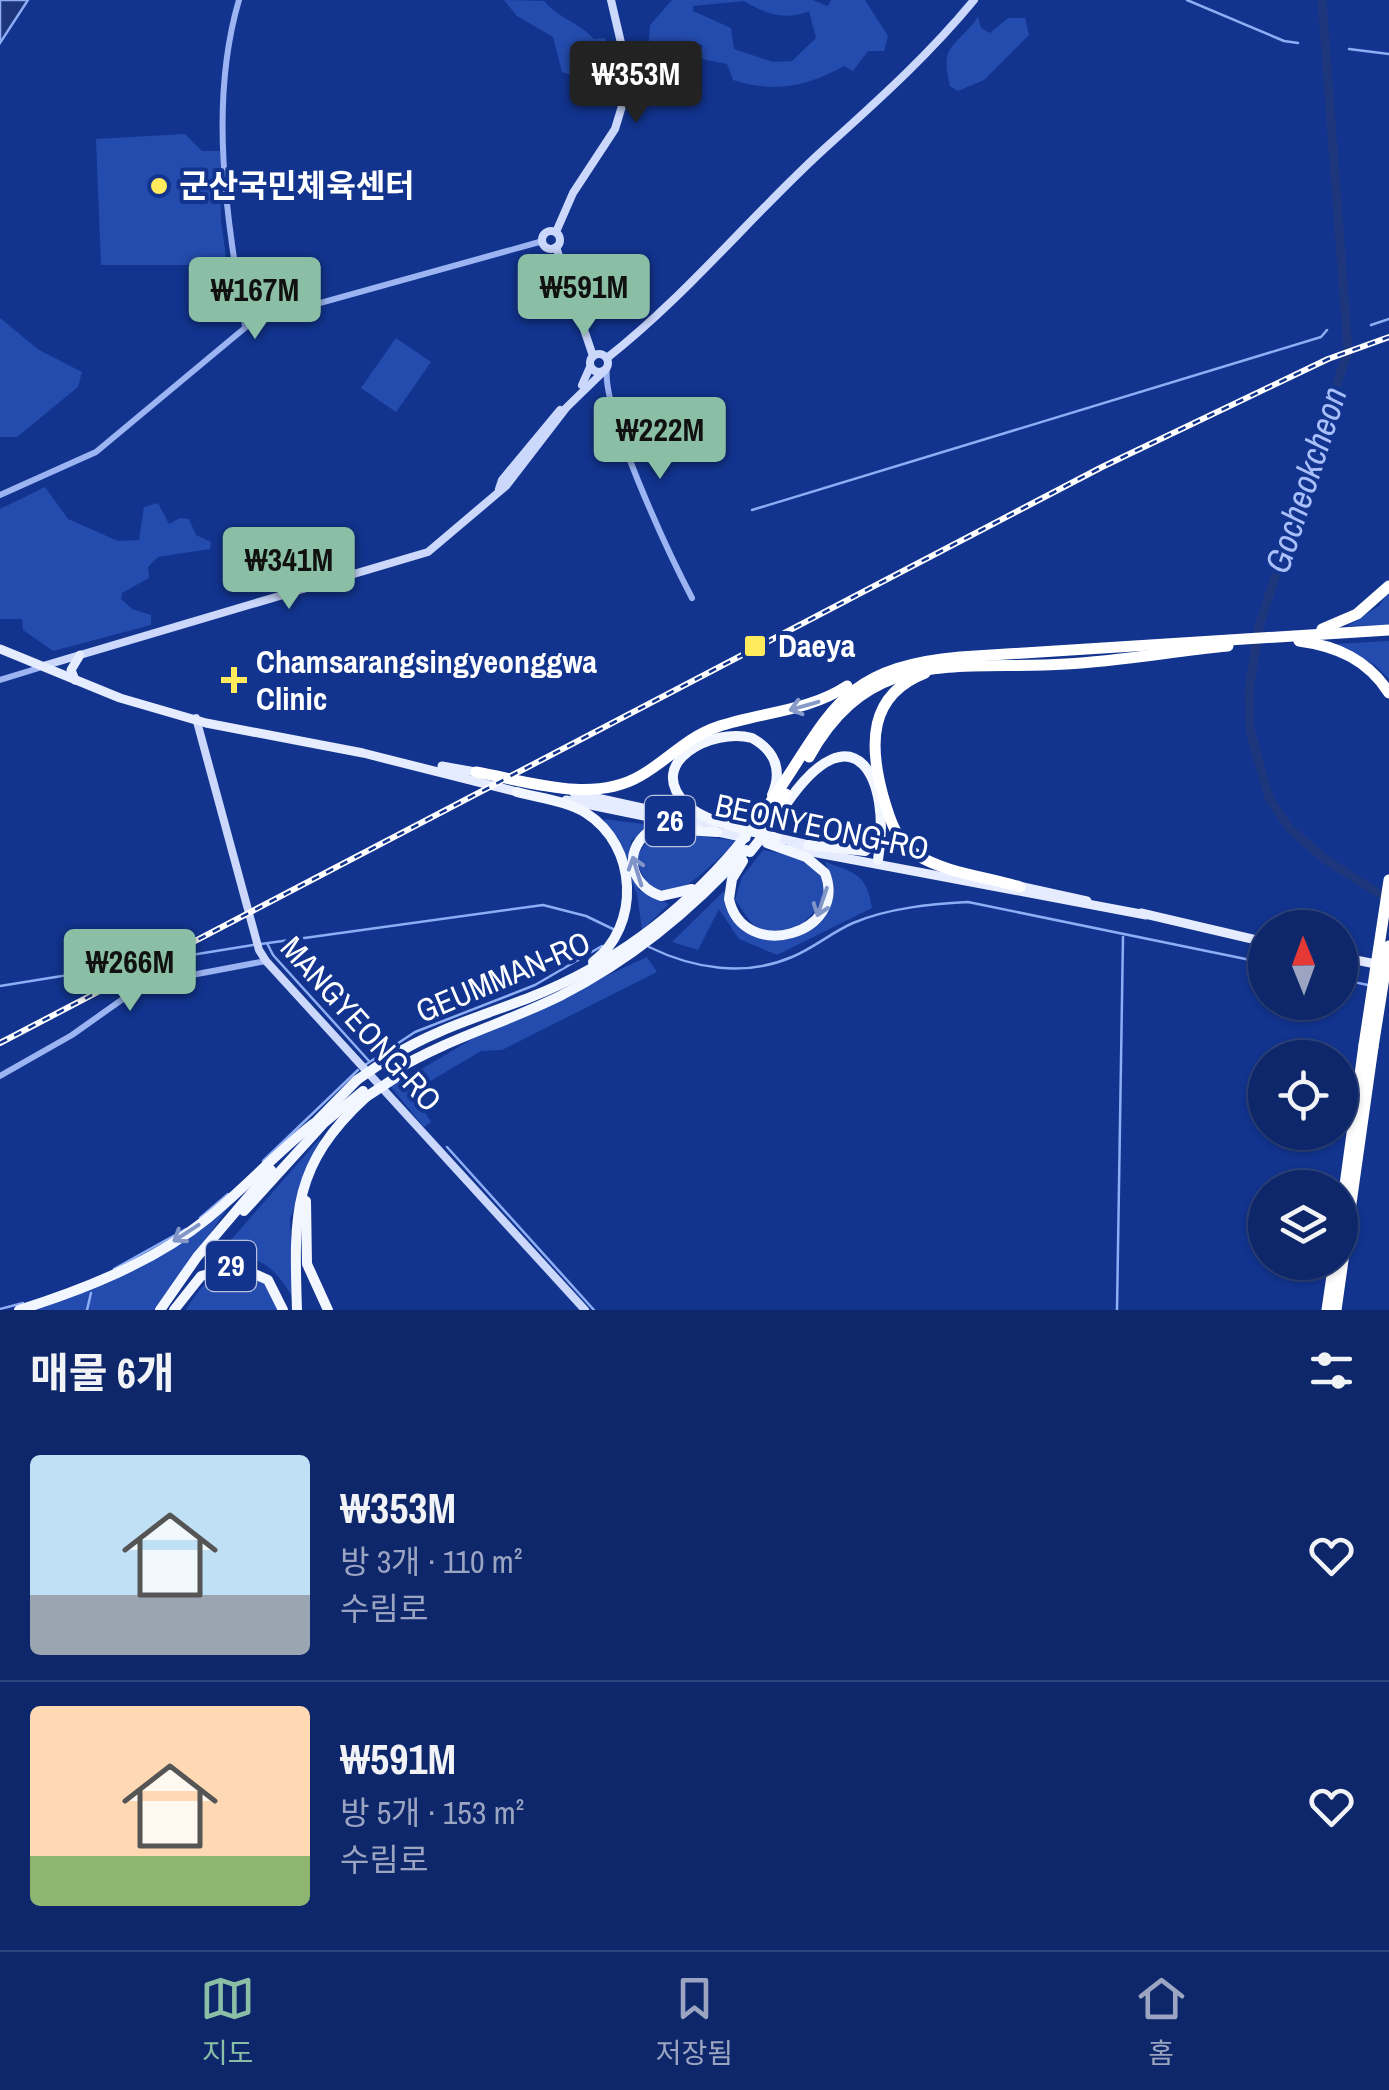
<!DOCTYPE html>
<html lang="ko">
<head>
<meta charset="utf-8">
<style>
	body { margin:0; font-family:"Archivo Narrow","Noto Sans KR",sans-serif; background:#1c3373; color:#f1f3f6; height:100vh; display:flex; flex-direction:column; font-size:38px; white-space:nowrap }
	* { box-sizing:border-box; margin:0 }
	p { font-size:32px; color:#9ba5c1 }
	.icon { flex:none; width:55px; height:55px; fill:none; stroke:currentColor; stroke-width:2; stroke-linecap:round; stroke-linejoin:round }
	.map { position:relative; height:1310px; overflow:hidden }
	.drawer { display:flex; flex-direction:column; background:#0e276b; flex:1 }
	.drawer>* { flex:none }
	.needle { width:65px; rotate:359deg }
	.tools { position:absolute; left:1248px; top:910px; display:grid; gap:20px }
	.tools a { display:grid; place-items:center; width:110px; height:110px; border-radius:50%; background:#0e276b; box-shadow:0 2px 8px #0004,0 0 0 2px #2e447e; font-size:50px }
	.price { position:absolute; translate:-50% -85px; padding:0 22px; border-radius:10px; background:#8abfa5; color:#111; font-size:32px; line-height:65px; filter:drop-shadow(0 2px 5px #0008) }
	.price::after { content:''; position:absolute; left:50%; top:60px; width:30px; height:22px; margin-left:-15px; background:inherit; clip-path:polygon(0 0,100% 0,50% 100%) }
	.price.on { background:#222; color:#fff }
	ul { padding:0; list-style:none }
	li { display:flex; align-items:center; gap:30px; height:250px; padding:0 30px }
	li+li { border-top:2px solid #2e447e }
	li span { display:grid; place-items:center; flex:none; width:280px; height:200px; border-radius:10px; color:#555 }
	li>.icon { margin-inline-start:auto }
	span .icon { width:120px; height:120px; fill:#fffc; stroke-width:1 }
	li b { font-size:42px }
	h2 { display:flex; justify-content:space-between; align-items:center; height:120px; padding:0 30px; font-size:42px }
	.tabs { display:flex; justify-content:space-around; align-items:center; height:140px; border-top:2px solid #2e447e; background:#0e276b; font-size:28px; color:#9ba5c1 }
	.tabs a { display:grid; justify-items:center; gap:5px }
	.tabs .on { color:#8abfa5 }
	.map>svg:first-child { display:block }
</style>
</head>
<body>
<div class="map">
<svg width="1389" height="1310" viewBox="0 0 1389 1310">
	<rect width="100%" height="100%" fill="#12348f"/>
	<!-- green -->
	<g fill="#244cae" fill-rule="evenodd">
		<path d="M504 0 544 1C559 19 579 22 594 39L605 38 611 55 589 60 586 71 576 77 562 72 553 37 517 16Z"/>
		<path d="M672 0H813L828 6 831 0H865L888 36 884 51H868L853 71 844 66C806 87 775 93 733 80L727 64 697 58 703 46 697 43 689 53 658 65 653 80 647 72 650 25ZM744 1C766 14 785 21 809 11L816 38 792 61 773 62 734 49 731 28 693 11V6Z"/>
		<path d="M978 17 981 28 990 33 1008 18H1025L1029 35 984 80 958 91 950 86C939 43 956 48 978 17Z"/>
		<path d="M185 134 202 151H220L221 220 227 265H101L96 139Z"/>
		<path d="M0 318 39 350 82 372 78 387 17 437H0Z"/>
		<path d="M396 338 431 362 396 412 361 388Z"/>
		<path d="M45 487 68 519 118 541 139 540 144 507 158 503 169 524 180 518 189 519 196 535 211 542 210 549 158 557 148 567 149 578 122 593 121 599 132 609 151 615V625L53 651 23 630 22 619H0V509Z"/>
		<path d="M1389 591V625L1347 626 1379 606Z"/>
		<path d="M1389 641V679L1374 664 1334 644Z"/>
		<path d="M604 819 651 825 631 841 629 867 639 890 669 904 642 930 637 894Z"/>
		<path d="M664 831 737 841C706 869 655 932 636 857L648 840Z"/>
		<path d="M763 850C778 853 796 855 809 862 852 886 792 956 754 925 747 919 741 907 735 900L742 877Z"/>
		<path d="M825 862C855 872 867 875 872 908L777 955 739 939 719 909 698 950 672 942 724 891C738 974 863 940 825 862Z"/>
		<path d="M647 957 657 972 502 1050 481 1051 412 1092 431 1122 424 1127 391 1087 479 1035Z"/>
		<path d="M321 1137 290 1219 294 1299C268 1258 256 1252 209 1265Z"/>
		<path d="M229 1206 158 1310H27C102 1286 167 1254 229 1206Z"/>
		<path d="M238 1271C261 1277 271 1287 279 1310H186C201 1286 209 1273 238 1271Z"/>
	</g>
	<!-- water -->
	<path fill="#1e377c" stroke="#8dadf5" stroke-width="2.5" d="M0 0H28L0 43Z"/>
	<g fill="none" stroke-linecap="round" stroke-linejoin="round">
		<!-- stream -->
		<g stroke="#8dadf5" stroke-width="2.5">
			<path d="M1187 0 1284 41 1298 43"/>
			<path d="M1349 49 1389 54"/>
			<path d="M1371 325 1389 319"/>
			<path d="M752 510 1321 337 1327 330"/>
			<path d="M267 943 273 955 369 1061"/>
			<path d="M261 944 543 905 586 916 615 930"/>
			<path d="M649 947C694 969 745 977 792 957 814 948 832 932 853 923 888 908 931 904 968 902L1265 963"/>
			<path d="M1340 979 1368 985"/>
			<path d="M0 986 253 945"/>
			<path d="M365 1065 415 1032 535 985 602 946"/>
			<path d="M447 1147 594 1310"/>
			<path d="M263 1161 358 1070"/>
			<path d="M200 1218 228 1194"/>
			<path d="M114 1269 186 1229"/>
			<path d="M0 1309 23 1303"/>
			<path d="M87 1310 91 1293"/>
			<path d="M1117 1310 1123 937"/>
		</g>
		<!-- river -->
		<path stroke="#1e377c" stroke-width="9" d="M1322 0 1348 350 1259 627 1249 690 1250 730 1269 798 1290 829 1326 860 1389 900"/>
		<!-- tertiary -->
		<g stroke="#9cb5f2" stroke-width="6">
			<path d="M239 0C208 105 227 220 245 326"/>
			<path d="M607 368C601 410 670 556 692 598"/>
			<path d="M0 495 96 452 252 322 543 241"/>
			<path d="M0 680 39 668"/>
			<path d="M0 1076 72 1035 144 984 266 961"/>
		</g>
		<!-- secondary -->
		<g stroke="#cbd8fc" stroke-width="8">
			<circle cx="551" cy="240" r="9"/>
			<path d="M556 232 573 193 615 129 626 93 629 77 611 0"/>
			<path d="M556 247 593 356"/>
			<circle cx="599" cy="363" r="9"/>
			<path d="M607 358C686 296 749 218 822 151 876 102 928 56 974 0"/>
			<path d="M582 385 590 367"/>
			<path d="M499 489 502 480 560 410"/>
			<path d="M43 666 428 552 506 486 566 408 604 371"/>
			<path d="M196 718 259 950 266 961 585 1310"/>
		</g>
		<!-- primary -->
		<g stroke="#e6ecff" stroke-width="9">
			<path d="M0 649 120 698 206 723 363 753 521 793"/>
			<path d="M75 680 71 670 80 655"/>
			<path d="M442 766 481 773"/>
			<path d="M574 793 715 824"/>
			<path d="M566 800 698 827"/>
			<path d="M713 831 746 838"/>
			<path d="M769 836 813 846"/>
			<path d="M791 848 1146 915"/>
			<path d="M1014 885 1087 901"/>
			<path d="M1141 913 1265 942"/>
			<path d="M1340 957 1381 965"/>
		</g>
		<!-- trunk -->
		<g stroke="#f2f6ff" stroke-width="10">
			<path d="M517 792C539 798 567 801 586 813 638 846 641 926 593 962"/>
			<path d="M772 795C783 770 775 751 752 738 713 727 644 762 686 804 707 824 749 829 776 838"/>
			<path d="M787 803C854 706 892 778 878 860"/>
			<path d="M808 845 865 851 879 838"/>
			<path d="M743 861 732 879 729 899C743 964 849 934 825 873L806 857 767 843"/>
			<path d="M692 889 661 896C628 885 622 847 654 828L717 832"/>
			<path d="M389 1058C435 1029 482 1016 531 997 612 965 681 913 737 847"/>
			<path d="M392 1072C449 1038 503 1024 560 996 631 960 693 909 746 850"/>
			<path d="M310 1128 357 1080"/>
			<path d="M306 1201 307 1264 328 1310"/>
			<path d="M244 1211 324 1123 363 1091"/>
			<path d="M19 1310C85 1289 154 1262 208 1218 245 1188 276 1153 313 1124"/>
			<path d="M160 1310 197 1257 271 1170"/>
			<path d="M174 1310 201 1276 237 1266 268 1280 283 1310"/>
			<path d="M297 1310C294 1216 291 1166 366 1097"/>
		</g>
		<!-- motorway -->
		<g stroke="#fff" stroke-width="11">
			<path d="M1322 629 1357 614 1389 586"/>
			<path d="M1299 641C1337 646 1368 660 1389 693"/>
			<path d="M925 673C868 695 869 745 883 796 889 817 896 842 917 855 946 873 988 877 1020 887"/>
			<path d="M809 757C871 645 958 671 1066 664 1121 661 1174 651 1228 646"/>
			<path d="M476 772C527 781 592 804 640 776 667 761 687 737 717 727 761 712 807 712 847 686"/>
			<path d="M762 814C829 723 831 668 960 657L1389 630"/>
			<path d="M769 820 786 794"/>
			<path d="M1340 1222 1364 1045"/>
			<path d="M1327 1310 1334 1262"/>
			<path d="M1336 1310 1373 1047"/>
		</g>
		<defs>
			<path id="rail" d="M0 1043 1102 467 1328 359 1389 337"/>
		</defs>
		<!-- rail casing -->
		<use href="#rail" stroke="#fff" stroke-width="6"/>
		<!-- rail -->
		<use href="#rail" stroke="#12348f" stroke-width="2.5" stroke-dasharray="8" stroke-linecap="butt"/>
		<!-- trunk-bridge -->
		<g stroke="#f2f6ff" stroke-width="10">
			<path d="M737 847 762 814"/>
			<path d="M750 852 775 821"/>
			<path d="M357 1080 389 1058"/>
			<path d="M366 1097 395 1078"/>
		</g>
		<!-- motorway-bridge -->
		<g stroke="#fff" stroke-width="11">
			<path d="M1364 1045 1389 880"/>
			<path d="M1373 1047 1389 946"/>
		</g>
	</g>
	<!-- one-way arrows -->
	<defs><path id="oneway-shaft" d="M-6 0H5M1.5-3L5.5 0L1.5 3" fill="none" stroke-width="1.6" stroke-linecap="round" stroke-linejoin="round" transform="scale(2.5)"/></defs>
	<use stroke="#889ac7" href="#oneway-shaft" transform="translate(804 706) rotate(164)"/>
	<g stroke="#8295c7">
		<use href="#oneway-shaft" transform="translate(637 871) rotate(-107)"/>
		<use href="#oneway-shaft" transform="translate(822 902) rotate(109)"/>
		<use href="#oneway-shaft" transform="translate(186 1233) rotate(147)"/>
	</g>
	<!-- markers -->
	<g fill="#ffeb5c" stroke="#12348f" stroke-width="4">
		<circle cx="159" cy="186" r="10"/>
		<rect x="743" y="634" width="24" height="24" rx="5"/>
		<path d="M229 665h10v10h10v10h-10v10h-10v-10h-10v-10h10z"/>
	</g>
	<g text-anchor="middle" stroke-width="8" stroke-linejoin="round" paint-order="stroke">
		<!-- shield labels -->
		<g fill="#12348f" stroke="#b8c2dd" stroke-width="2.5">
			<rect x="645" y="796" width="50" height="50" rx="8"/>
			<rect x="206" y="1241" width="50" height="50" rx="8"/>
		</g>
		<g font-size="30" font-weight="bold" fill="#fff">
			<text x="670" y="831">26</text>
			<text x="231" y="1276">29</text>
		</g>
		<!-- poi labels -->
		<g font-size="32" font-weight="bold" fill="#fff" stroke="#12348f" text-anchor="start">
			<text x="179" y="197">군산국민체육센터</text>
			<text x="778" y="657">Daeya</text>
			<text x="256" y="673">Chamsarangsingyeonggwa<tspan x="256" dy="37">Clinic</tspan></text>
		</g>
		<!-- street labels -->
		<g font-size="32" fill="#fff" stroke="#12348f">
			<text transform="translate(822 827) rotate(12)" y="11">BEONYEONG-RO</text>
			<text transform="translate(503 977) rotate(-23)" y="11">GEUMMAN-RO</text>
			<text transform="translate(361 1024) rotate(48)" y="11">MANGYEONG-RO</text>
		</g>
		<!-- water labels -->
		<g font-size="35" font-style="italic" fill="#a8bff9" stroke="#12348f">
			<text transform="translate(1306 480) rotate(-72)" y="12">Gocheokcheon</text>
		</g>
	</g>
</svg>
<div class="tools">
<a><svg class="needle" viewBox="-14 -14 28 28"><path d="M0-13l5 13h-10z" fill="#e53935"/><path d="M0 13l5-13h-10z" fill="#9ba5c1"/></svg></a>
<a><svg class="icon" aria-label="locate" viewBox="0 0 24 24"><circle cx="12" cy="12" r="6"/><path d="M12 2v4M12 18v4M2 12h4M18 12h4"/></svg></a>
<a><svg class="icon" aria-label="layers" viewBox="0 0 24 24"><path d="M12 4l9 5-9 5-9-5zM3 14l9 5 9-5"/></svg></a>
</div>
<b class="price on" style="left:636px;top:126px">₩353M</b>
<b class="price" style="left:584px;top:339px">₩591M</b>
<b class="price" style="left:255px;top:342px">₩167M</b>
<b class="price" style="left:660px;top:482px">₩222M</b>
<b class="price" style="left:289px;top:612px">₩341M</b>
<b class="price" style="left:130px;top:1014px">₩266M</b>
</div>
<section class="drawer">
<h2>매물 6개<svg class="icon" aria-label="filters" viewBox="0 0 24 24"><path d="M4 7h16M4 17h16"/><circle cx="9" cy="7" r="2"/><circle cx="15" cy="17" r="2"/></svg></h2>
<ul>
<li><span style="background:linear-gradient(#bfe0f5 70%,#9aa5b1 0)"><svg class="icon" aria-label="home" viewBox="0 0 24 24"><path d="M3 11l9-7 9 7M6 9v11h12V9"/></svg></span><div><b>₩353M</b><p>방 3개 · 110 m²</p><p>수림로</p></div><svg class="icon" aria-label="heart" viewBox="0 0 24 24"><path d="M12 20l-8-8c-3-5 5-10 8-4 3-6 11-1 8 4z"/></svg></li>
<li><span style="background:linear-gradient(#ffd9b3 75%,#8fb573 0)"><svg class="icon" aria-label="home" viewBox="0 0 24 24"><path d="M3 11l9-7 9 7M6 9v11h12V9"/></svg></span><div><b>₩591M</b><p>방 5개 · 153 m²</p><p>수림로</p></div><svg class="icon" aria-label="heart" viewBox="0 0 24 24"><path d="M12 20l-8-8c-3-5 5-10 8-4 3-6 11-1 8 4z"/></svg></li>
</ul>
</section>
<nav class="tabs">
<a class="on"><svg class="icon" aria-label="map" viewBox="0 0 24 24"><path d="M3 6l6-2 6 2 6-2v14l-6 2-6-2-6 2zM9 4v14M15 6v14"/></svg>지도</a>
<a><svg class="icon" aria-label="saved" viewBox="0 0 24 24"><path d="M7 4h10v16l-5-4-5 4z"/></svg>저장됨</a>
<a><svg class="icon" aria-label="home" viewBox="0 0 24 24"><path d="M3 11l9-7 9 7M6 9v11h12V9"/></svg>홈</a>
</nav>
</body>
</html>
